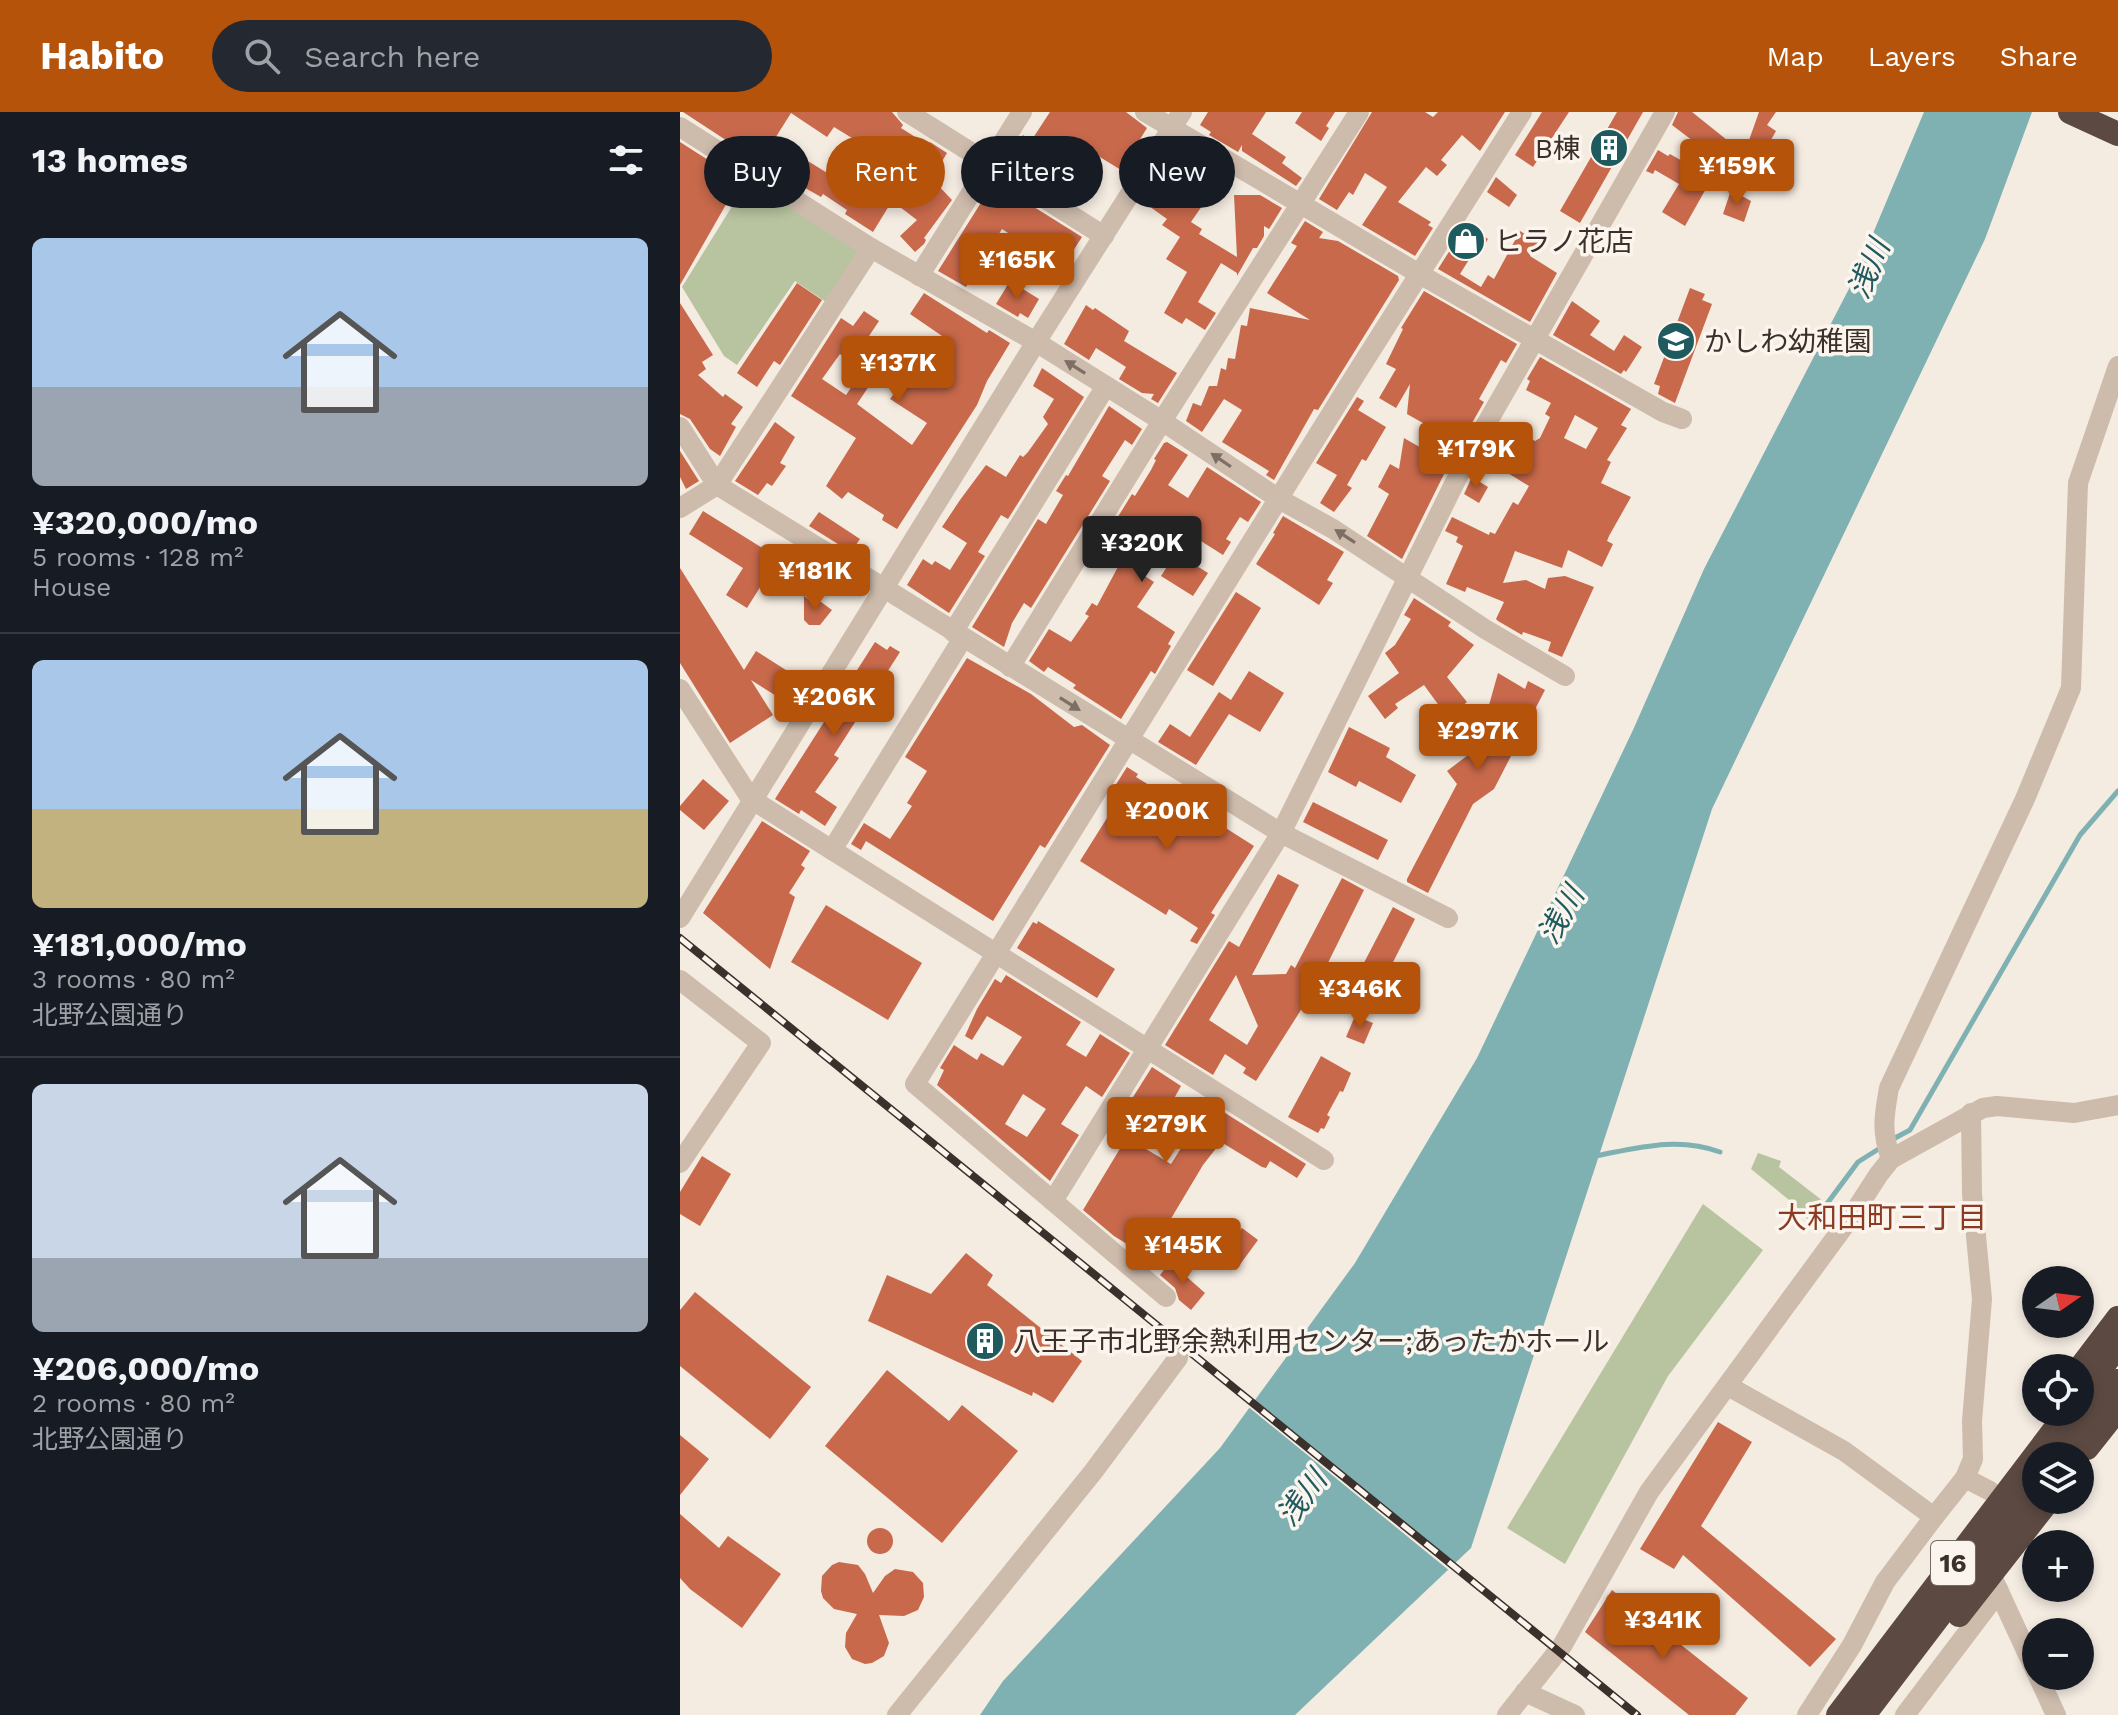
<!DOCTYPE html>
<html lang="en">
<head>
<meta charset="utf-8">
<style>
	body { margin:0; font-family:"Work Sans","Noto Sans JP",sans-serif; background:#242831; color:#f1f3f6; height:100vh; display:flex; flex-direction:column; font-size:30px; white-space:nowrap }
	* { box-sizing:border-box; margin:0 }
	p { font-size:26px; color:#9ea1a6 }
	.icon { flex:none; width:44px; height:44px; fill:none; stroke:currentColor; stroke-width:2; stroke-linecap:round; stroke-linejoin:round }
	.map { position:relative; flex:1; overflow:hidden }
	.side { display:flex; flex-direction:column; background:#171b24; width:680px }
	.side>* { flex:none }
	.guide { position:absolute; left:24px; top:24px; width:760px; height:72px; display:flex; gap:16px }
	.needle { width:52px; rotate:76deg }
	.buttons { position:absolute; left:1342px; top:1154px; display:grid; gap:16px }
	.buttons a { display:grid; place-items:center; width:72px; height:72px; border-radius:50%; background:#171b24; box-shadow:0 4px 12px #0003; font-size:40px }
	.price { position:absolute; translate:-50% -68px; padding:0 18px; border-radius:8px; background:#b45309; color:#fff; font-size:26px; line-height:52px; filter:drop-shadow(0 2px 4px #0008) }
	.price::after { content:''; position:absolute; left:50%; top:48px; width:24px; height:18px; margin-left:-12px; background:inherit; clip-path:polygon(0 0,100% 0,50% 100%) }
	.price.on { background:#222; color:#fff }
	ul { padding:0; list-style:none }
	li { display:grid; align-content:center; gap:16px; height:424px; padding:0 32px }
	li+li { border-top:2px solid #363941 }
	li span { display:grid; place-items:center; height:248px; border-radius:12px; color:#555 }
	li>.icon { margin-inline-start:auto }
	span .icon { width:144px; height:144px; fill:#fffc; stroke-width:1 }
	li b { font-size:34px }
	h2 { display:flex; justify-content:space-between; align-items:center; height:96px; padding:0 32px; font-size:34px }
	.tag { padding:0 28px; border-radius:36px; background:#171b24; box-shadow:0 4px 12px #0003; font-size:28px; line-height:72px }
	.tag.on { background:#b45309; color:#fff }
	header { display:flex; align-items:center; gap:48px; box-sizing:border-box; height:112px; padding:0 40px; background:#b45309; color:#fff }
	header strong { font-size:38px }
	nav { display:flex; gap:44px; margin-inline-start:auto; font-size:28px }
	.search { width:560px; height:72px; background:#242831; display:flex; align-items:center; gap:20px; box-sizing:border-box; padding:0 28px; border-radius:44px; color:#9ea1a6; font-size:30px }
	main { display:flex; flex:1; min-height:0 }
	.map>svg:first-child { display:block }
</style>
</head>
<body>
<header>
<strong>Habito</strong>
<div class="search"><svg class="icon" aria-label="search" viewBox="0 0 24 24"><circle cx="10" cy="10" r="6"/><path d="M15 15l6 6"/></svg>Search here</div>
<nav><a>Map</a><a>Layers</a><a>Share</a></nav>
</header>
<main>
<section class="side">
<h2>13 homes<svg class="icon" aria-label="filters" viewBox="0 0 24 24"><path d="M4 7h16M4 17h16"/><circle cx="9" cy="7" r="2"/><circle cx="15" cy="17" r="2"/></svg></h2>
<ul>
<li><span style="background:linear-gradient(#a9c7e8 60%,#9aa5b1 0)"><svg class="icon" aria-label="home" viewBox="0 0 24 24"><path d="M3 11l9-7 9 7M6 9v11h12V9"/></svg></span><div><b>¥320,000/mo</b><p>5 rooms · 128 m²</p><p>House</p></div></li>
<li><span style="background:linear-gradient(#a9c7e8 60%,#c2b280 0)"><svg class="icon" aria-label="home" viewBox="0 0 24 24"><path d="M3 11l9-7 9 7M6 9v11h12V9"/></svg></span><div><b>¥181,000/mo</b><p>3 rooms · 80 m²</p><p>北野公園通り</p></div></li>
<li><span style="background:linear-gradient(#c9d6e8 70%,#9aa5b1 0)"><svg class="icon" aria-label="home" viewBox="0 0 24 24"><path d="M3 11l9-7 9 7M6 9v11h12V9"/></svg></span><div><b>¥206,000/mo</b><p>2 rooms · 80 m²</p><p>北野公園通り</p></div></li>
</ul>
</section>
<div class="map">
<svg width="1438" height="1603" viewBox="0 0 1438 1603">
	<rect width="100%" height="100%" fill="#f4ebe1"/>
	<!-- green -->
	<g fill="#b8c4a0">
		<path d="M69 67 177 134 178 141 146 190 115 169 57 253 44 244 2 175Z"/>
		<path d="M1078 1041 1101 1049 1099 1055 1143 1089 1135 1098 1131 1111 1114 1092 1071 1057Z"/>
		<path d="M1023 1092 1083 1138 988 1264 885 1452 827 1416Z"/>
	</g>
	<!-- water -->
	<path fill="#7fb0b2" d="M1244 0H1352L1305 127 1032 697 791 1436 615 1603H300L323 1569 540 1336 675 1151 797 946 953 618 1024 457 1173 169Z"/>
	<!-- pier -->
	<path fill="#f4ebe1" d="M571 1287 778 1454 771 1460 566 1293Z"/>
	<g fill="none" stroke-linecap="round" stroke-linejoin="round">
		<!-- stream -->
		<g stroke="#7fb0b2" stroke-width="5">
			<path d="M1215 1026 1230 1018 1400 723 1438 679"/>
			<path d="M915 1044C957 1036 998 1024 1040 1040"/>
			<path d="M1140 1101 1178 1050 1197 1038"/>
		</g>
	</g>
	<!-- building -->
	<g fill="#c8694b" fill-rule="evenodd">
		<path d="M3 0H212L223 13 221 16 248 33 250 30 267 41 258 56 262 59 255 70 272 88 244 126 246 128 244 132 235 140 220 124 237 108 212 89 193 120 165 102 167 98 143 82 141 85 81 51ZM111 1 147 25 154 15 185 34 183 37 186 39 165 72 94 28Z"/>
		<path d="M370 0H446L467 16 441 58 402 34 376 75 328 48 343 23 351 29Z"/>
		<path d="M528 0H586L572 22 606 45 602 51 622 66 616 74 562 39V33L558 40 529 23 531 20 520 13Z"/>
		<path d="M622 0H655L646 14 649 16 641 29 615 11Z"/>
		<path d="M692 0H745L753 5 758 0H825L800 39 782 23 761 48 767 53 757 64 746 55 718 90 751 110 748 113 753 116 735 144 682 113 707 75 685 61 673 83 669 80 657 98 639 87Z"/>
		<path d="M862 0H889L853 55 835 43Z"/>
		<path d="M937 0H963L900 111 880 99Z"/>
		<path d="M998 0H1012L1052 32 1042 51 992 13Z"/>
		<path d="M1079 0H1096L1087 13 1096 19 1078 51 1083 56 1071 73 1057 62Z"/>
		<path d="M0 30 64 71 52 91 48 89 0 173Z"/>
		<path d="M501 36 544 62 511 110 522 117 519 122 557 145 554 83H580L602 96 589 117 584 114V124L577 136H573L557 164V161L541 151 518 190 536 201 525 218 506 206 502 212 484 201 507 160 486 147 500 125 482 113 487 107 466 92Z"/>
		<path d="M978 38 988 44 990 42 1032 66 1005 114 982 100 999 72 975 58 973 62 966 59Z"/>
		<path d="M816 65 837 83 829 95 807 80Z"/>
		<path d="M314 70 402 125 382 156 322 117 286 175 258 159Z"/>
		<path d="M1051 78 1071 89 1064 110 1043 102Z"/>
		<path d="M625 109 643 120 639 126 658 129 718 164 719 168 638 298 634 297 594 368 586 363 589 359 542 330 562 298 544 287 522 320 506 309 513 291 521 294 529 274H537L541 256 546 258 548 246 555 247 561 213 567 214 570 196 630 208 587 181 617 134 611 131Z"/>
		<path d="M786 113 808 127 799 141 795 138 780 162 801 175 808 163 814 167 840 119 858 130 850 144 877 161 850 210 758 157Z"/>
		<path d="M330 169 359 187 348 206 340 201 338 205 316 192Z"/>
		<path d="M117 171 142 188 100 253 94 249 77 275 57 261Z"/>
		<path d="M1010 176 1025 182 1022 188 1032 192 995 291 978 282 980 274 974 272Z"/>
		<path d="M744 179 837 232 826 251 821 248 799 287 804 290 780 332 727 302 730 272 716 296 699 286 716 257 706 252 723 217 721 216Z"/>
		<path d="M244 181 307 221 309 218 330 231 307 269 297 293 217 417 202 408 204 403 168 380 162 387 146 374 176 326 111 284 161 206 173 214 184 199 199 209 189 224 198 230 197 232 227 251 235 239 250 250 265 226 230 202ZM160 242 183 258 166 283 142 267ZM195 265 215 280 210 287 247 311 232 333 177 292Z"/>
		<path d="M892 189 920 209 910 223 934 239 944 223 962 235 946 260 944 258 941 262 873 223Z"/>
		<path d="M0 191 33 243 22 250 26 257 18 263 43 285 45 282 63 295 51 312 56 315 40 344 30 337 10 307 0 302Z"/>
		<path d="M406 193 413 198 415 196 449 219 444 229 497 261 478 291 471 287 474 282 462 281 439 267 446 255 416 236 409 248 384 232Z"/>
		<path d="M860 245 951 297 941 313 947 316 927 348 931 350 921 371 951 385 929 424 927 429 933 432 922 455 888 438 882 456 835 439 823 471 846 468 865 477 868 466 885 464 914 475 882 545 868 539 871 530 843 520 842 523 818 509 816 507 824 490 787 475 785 480 766 472 783 434 776 430 778 425 765 419 772 405 809 423 810 420 815 422 833 390 838 393 849 374 802 345 822 311 855 329 860 326 870 305 865 302 871 291 846 278 850 269 847 267ZM895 303 918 316 906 337 884 326Z"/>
		<path d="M362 256 404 285 328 407 321 403 298 440 305 444 269 501 227 473 243 447 252 453 255 449 270 458 287 431 262 415 280 388 306 353 326 365 340 343 343 345 348 340 368 312 363 305 374 287 353 274Z"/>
		<path d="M677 285 684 289 678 298 706 315 686 349 682 347 667 373 672 376 654 400 640 391 657 363 636 351Z"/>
		<path d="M429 294 462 317 452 333 445 328 422 364 430 369 351 496 344 491 332 511 324 535 292 515 358 407 366 412 383 383 376 379 386 363 388 364Z"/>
		<path d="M95 310 115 325 100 351 106 354 92 374 87 371 78 383 55 369Z"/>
		<path d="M724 326 769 352 722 447 687 424 709 382 698 375 710 352 719 357Z"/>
		<path d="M487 330 508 343 488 373 508 386 527 355 581 390 568 410 560 405 546 427 551 430 543 443 502 417 486 444 469 433 454 457 474 470 457 495 495 520 488 532 491 534 475 562 471 559 441 607 393 576 396 573 368 555 364 560 349 549 369 517 391 530 409 504 405 502 412 491 417 494 439 453 425 445 445 414 436 408 452 382 455 384 471 358 476 348 474 347 484 331Z"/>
		<path d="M0 339 19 369 6 377 0 365Z"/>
		<path d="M792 365 808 375 799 391 784 382Z"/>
		<path d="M23 399 105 450 91 473 84 469 67 496 46 483 63 456 9 422Z"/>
		<path d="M139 400 180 427 171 440 129 414Z"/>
		<path d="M603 404 664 440 647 468 653 471 639 493 576 452 595 422 593 421Z"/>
		<path d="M496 441 528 461 513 484 481 464Z"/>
		<path d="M0 456 64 558 76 539 123 569 109 592 71 568 93 603 50 631 0 551Z"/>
		<path d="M556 480 581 496 533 574 507 558Z"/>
		<path d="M124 484 134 492 137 487 152 498 140 513H129L124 508Z"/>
		<path d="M734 486 771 510 768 514 794 533 767 565 787 590 768 606 744 573 715 592 718 596 705 607 688 584 719 561 705 541 715 533 731 507 724 503Z"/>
		<path d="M195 530 207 538 210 534 220 540 154 643 159 646 135 680 157 695 145 714 121 698 119 702 95 687Z"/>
		<path d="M287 546 351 582 394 615 402 613 430 633 365 736 360 733 313 809 186 729 181 738 171 732 184 711 210 727 232 694 227 691 247 659 225 645Z"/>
		<path d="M569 559 604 581 580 620 549 602 516 653 478 630 490 612 510 625 539 580 551 588Z"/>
		<path d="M818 561 845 577 848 569 865 578 814 677 793 692 748 781 727 770V767L777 672 767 659 800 634 797 630 805 624 804 611Z"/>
		<path d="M669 615 710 636 706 645 736 663 721 691 679 669 676 675 648 660Z"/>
		<path d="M447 655 458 662 456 665 505 695 511 686 544 707 541 713 574 734 531 801 535 803 517 832 510 829 518 816 489 797 486 803 400 749 439 687 430 682Z"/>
		<path d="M23 667 49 689 24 718 0 698V694Z"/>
		<path d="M633 690 708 728 698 748 623 710Z"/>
		<path d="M82 709 130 739 121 753 125 756 109 781 115 785 90 857 23 801Z"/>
		<path d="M598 762 619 773 572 863 606 862 611 853 615 856 662 766 684 778 638 871 576 969 563 961 566 956 545 942 533 963 485 933 549 829 559 835ZM556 863 578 914 567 933 529 908Z"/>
		<path d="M146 793 242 851 208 908 111 850Z"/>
		<path d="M713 795 735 807 684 907 661 895Z"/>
		<path d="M358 809 435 857 417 886 337 836 353 810 357 812Z"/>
		<path d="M326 863 401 910 386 933 406 945 420 922 450 941 422 985 406 974 381 1012 399 1023 370 1069 257 973 264 958 260 956 274 933 297 948 301 941 323 954 342 925 307 904 292 928 285 924 297 897 315 867 321 871ZM343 982 366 997 347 1025 325 1012Z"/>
		<path d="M675 904 693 911 684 932 666 925Z"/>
		<path d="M641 944 671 961 663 980 660 979 647 1003 650 1005 644 1017 641 1016 638 1021 608 1005Z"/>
		<path d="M472 955 501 974 466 1037 491 1052 525 998 537 1006 542 999 626 1052 617 1066 590 1049 586 1056 582 1055 541 1030 523 1053 468 1145 434 1124 403 1098 447 1025 440 1021 443 1016 436 1012Z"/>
		<path d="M22 1044 51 1062 20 1114 0 1102V1080Z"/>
		<path d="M562 1116 578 1128 556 1158 539 1145Z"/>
		<path d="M286 1141 313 1163 307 1173 402 1249 373 1291 353 1280 352 1284 188 1209 207 1163 251 1182Z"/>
		<path d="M490 1150 525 1181 511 1198 499 1188 495 1176 480 1163Z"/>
		<path d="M15 1180 131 1275 90 1327 0 1254V1198Z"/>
		<path d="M207 1258 269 1309 282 1293 338 1339 262 1431 145 1334Z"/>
		<path d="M1038 1310 1072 1330 1021 1414 1156 1527 1130 1555 1003 1443 994 1457 960 1437Z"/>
		<path d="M0 1323 29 1347 0 1383Z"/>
		<path d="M0 1402 39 1436 48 1424 101 1462 62 1516 10 1477 0 1466Z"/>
		<circle cx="200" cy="1429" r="13"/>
		<path d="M159 1450 178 1453 185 1462 193 1481 205 1464 215 1457 233 1460 243 1471 244 1485 238 1498 224 1504 199 1503 209 1531 204 1544 192 1551 185 1552 172 1547 165 1535 166 1521 177 1502 154 1497 143 1486 141 1479 142 1464 152 1453Z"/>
		<path d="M932 1478 1068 1586 1055 1603H1009L905 1520Z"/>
	</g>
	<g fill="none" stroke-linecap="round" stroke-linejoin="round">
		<!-- minor -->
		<g stroke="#cdbbac" stroke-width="20">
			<path d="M227 0 424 124"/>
			<path d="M465 0 741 163 983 300 1002 307"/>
			<path d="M0 15 191 136 356 230 482 309 599 387 653 417 805 517 885 564"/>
			<path d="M239 164 342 0"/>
			<path d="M0 315 37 373 601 721 768 806"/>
			<path d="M0 396 37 373 191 136"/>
			<path d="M273 520 426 274"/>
			<path d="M330 555 482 309 679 0"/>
			<path d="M0 577 71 687 644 1048"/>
			<path d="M152 738 283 526"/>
			<path d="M0 806 356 230 502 0"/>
			<path d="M0 868 81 931 0 1051"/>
			<path d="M1291 1001 1292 1082 1302 1187 1292 1309 1293 1347 1285 1366 1310 1379"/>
			<path d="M1211 1047C1201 1019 1204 1004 1209 976L1345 687 1391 576 1398 371 1438 254"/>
			<path d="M373 1089 601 721 788 344 985 0"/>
			<path d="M486 1185 235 972 669 273 842 0"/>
			<path d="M1048 1274 1164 1339 1254 1405 1285 1366"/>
			<path d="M1314 1469 1356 1560"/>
			<path d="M1358 1564 1376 1603"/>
			<path d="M845 1580 895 1603"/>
			<path d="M217 1603 413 1360 498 1246"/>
			<path d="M827 1603 882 1534 969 1380 1173 1102 1199 1062 1211 1047 1303 996 1317 994 1394 1001 1438 993"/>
			<path d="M1127 1603 1172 1533 1205 1470 1254 1405"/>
			<path d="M1225 1603 1319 1479"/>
		</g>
		<!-- highway -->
		<g stroke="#5c4a42" stroke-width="24">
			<path d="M1390 0 1438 22"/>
			<path d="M1400 1256 1438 1206"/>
			<path d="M1400 1284 1438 1234"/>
			<path d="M1407 1336 1438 1297"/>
			<path d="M1381 1344 1438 1269"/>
			<path d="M1279 1503 1369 1388"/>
			<path d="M1158 1603 1388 1300"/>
			<path d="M1184 1603 1356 1377"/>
		</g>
		<defs>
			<path id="rail" d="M0 826 957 1603"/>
		</defs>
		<!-- rail casing -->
		<use href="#rail" stroke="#3b302b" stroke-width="8"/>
		<!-- rail -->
		<use href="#rail" stroke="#fbf5ee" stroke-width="5" stroke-dasharray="15" stroke-linecap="butt"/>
	</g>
	<!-- one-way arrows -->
	<defs><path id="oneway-solid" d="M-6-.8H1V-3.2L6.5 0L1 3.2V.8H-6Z" transform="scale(2)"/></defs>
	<g fill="#7d6f65">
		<use href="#oneway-solid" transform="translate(395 255) rotate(-148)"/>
		<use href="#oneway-solid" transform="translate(541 348) rotate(-146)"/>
		<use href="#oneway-solid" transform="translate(665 424) rotate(-147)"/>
		<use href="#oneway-solid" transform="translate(390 592) rotate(32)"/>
	</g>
	<!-- icons -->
	<defs>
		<symbol id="building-disc" viewBox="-11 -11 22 22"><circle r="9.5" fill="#1f5a5e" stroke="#fbf5ee"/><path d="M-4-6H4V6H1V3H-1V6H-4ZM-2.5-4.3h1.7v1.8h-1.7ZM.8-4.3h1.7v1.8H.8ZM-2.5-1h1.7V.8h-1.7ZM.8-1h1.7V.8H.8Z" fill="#fff"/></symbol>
		<symbol id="shop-disc" viewBox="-11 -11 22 22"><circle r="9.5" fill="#1f5a5e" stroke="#fbf5ee"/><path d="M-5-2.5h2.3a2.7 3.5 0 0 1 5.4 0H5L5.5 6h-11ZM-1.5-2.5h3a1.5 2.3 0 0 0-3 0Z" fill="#fff"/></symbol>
		<symbol id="school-disc" viewBox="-11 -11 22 22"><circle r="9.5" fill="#1f5a5e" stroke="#fbf5ee"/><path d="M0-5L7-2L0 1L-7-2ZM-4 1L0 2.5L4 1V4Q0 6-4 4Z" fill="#fff"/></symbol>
	</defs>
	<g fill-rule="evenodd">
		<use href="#building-disc" x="907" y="14" width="44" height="44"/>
		<use href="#shop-disc" x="764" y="107" width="44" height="44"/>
		<use href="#school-disc" x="974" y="207" width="44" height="44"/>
		<use href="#building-disc" x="283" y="1207" width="44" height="44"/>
	</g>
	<g text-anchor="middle" stroke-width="7" stroke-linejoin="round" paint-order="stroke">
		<!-- shield labels -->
		<rect fill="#fbf5ee" stroke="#756b66" stroke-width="2" x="1251" y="1429" width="44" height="44" rx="6"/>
		<g font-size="26" font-weight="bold" fill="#3b302b">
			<text x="1273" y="1460">16</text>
		</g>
		<!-- poi labels -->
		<g font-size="28" fill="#3b302b" stroke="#fbf5ee" text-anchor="start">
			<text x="901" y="46" text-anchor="end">B棟</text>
			<text x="814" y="139">ヒラノ花店</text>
			<text x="1024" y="239">かしわ幼稚園</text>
			<text x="333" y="1239">八王子市北野余熱利用センター;あったかホール</text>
		</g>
		<!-- water labels -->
		<g font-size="30" font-style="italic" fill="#1f5a5e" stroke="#fbf5ee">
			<text transform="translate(1189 157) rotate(-67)" y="10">浅川</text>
			<text transform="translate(881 803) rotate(-60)" y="10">浅川</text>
			<text transform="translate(622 1386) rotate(-53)" y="10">浅川</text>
		</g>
		<!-- neighbourhood labels -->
		<g font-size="30" fill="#8c3b22" stroke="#fbf5ee">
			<text x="1202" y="1116">大和田町三丁目</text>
		</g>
	</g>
</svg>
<div class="buttons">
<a><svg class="needle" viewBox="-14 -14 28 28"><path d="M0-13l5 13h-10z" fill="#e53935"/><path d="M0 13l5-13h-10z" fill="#9ea1a6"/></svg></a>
<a><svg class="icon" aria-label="locate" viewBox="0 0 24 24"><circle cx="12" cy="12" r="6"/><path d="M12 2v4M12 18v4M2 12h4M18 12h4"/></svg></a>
<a><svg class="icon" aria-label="layers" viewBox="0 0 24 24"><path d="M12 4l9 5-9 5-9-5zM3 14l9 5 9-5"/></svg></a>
<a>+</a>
<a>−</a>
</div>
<b class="price" style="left:1057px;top:95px">¥159K</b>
<b class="price" style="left:337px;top:189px">¥165K</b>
<b class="price" style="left:218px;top:292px">¥137K</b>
<b class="price" style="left:796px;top:378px">¥179K</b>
<b class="price on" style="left:462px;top:472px">¥320K</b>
<b class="price" style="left:135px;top:500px">¥181K</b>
<b class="price" style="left:154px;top:626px">¥206K</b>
<b class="price" style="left:798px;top:660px">¥297K</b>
<b class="price" style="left:487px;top:740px">¥200K</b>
<b class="price" style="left:680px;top:918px">¥346K</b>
<b class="price" style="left:486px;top:1053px">¥279K</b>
<b class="price" style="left:503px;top:1174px">¥145K</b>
<b class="price" style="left:983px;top:1549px">¥341K</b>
<div class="guide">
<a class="tag">Buy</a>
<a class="tag on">Rent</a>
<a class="tag">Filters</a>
<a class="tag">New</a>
</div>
</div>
</main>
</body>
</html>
